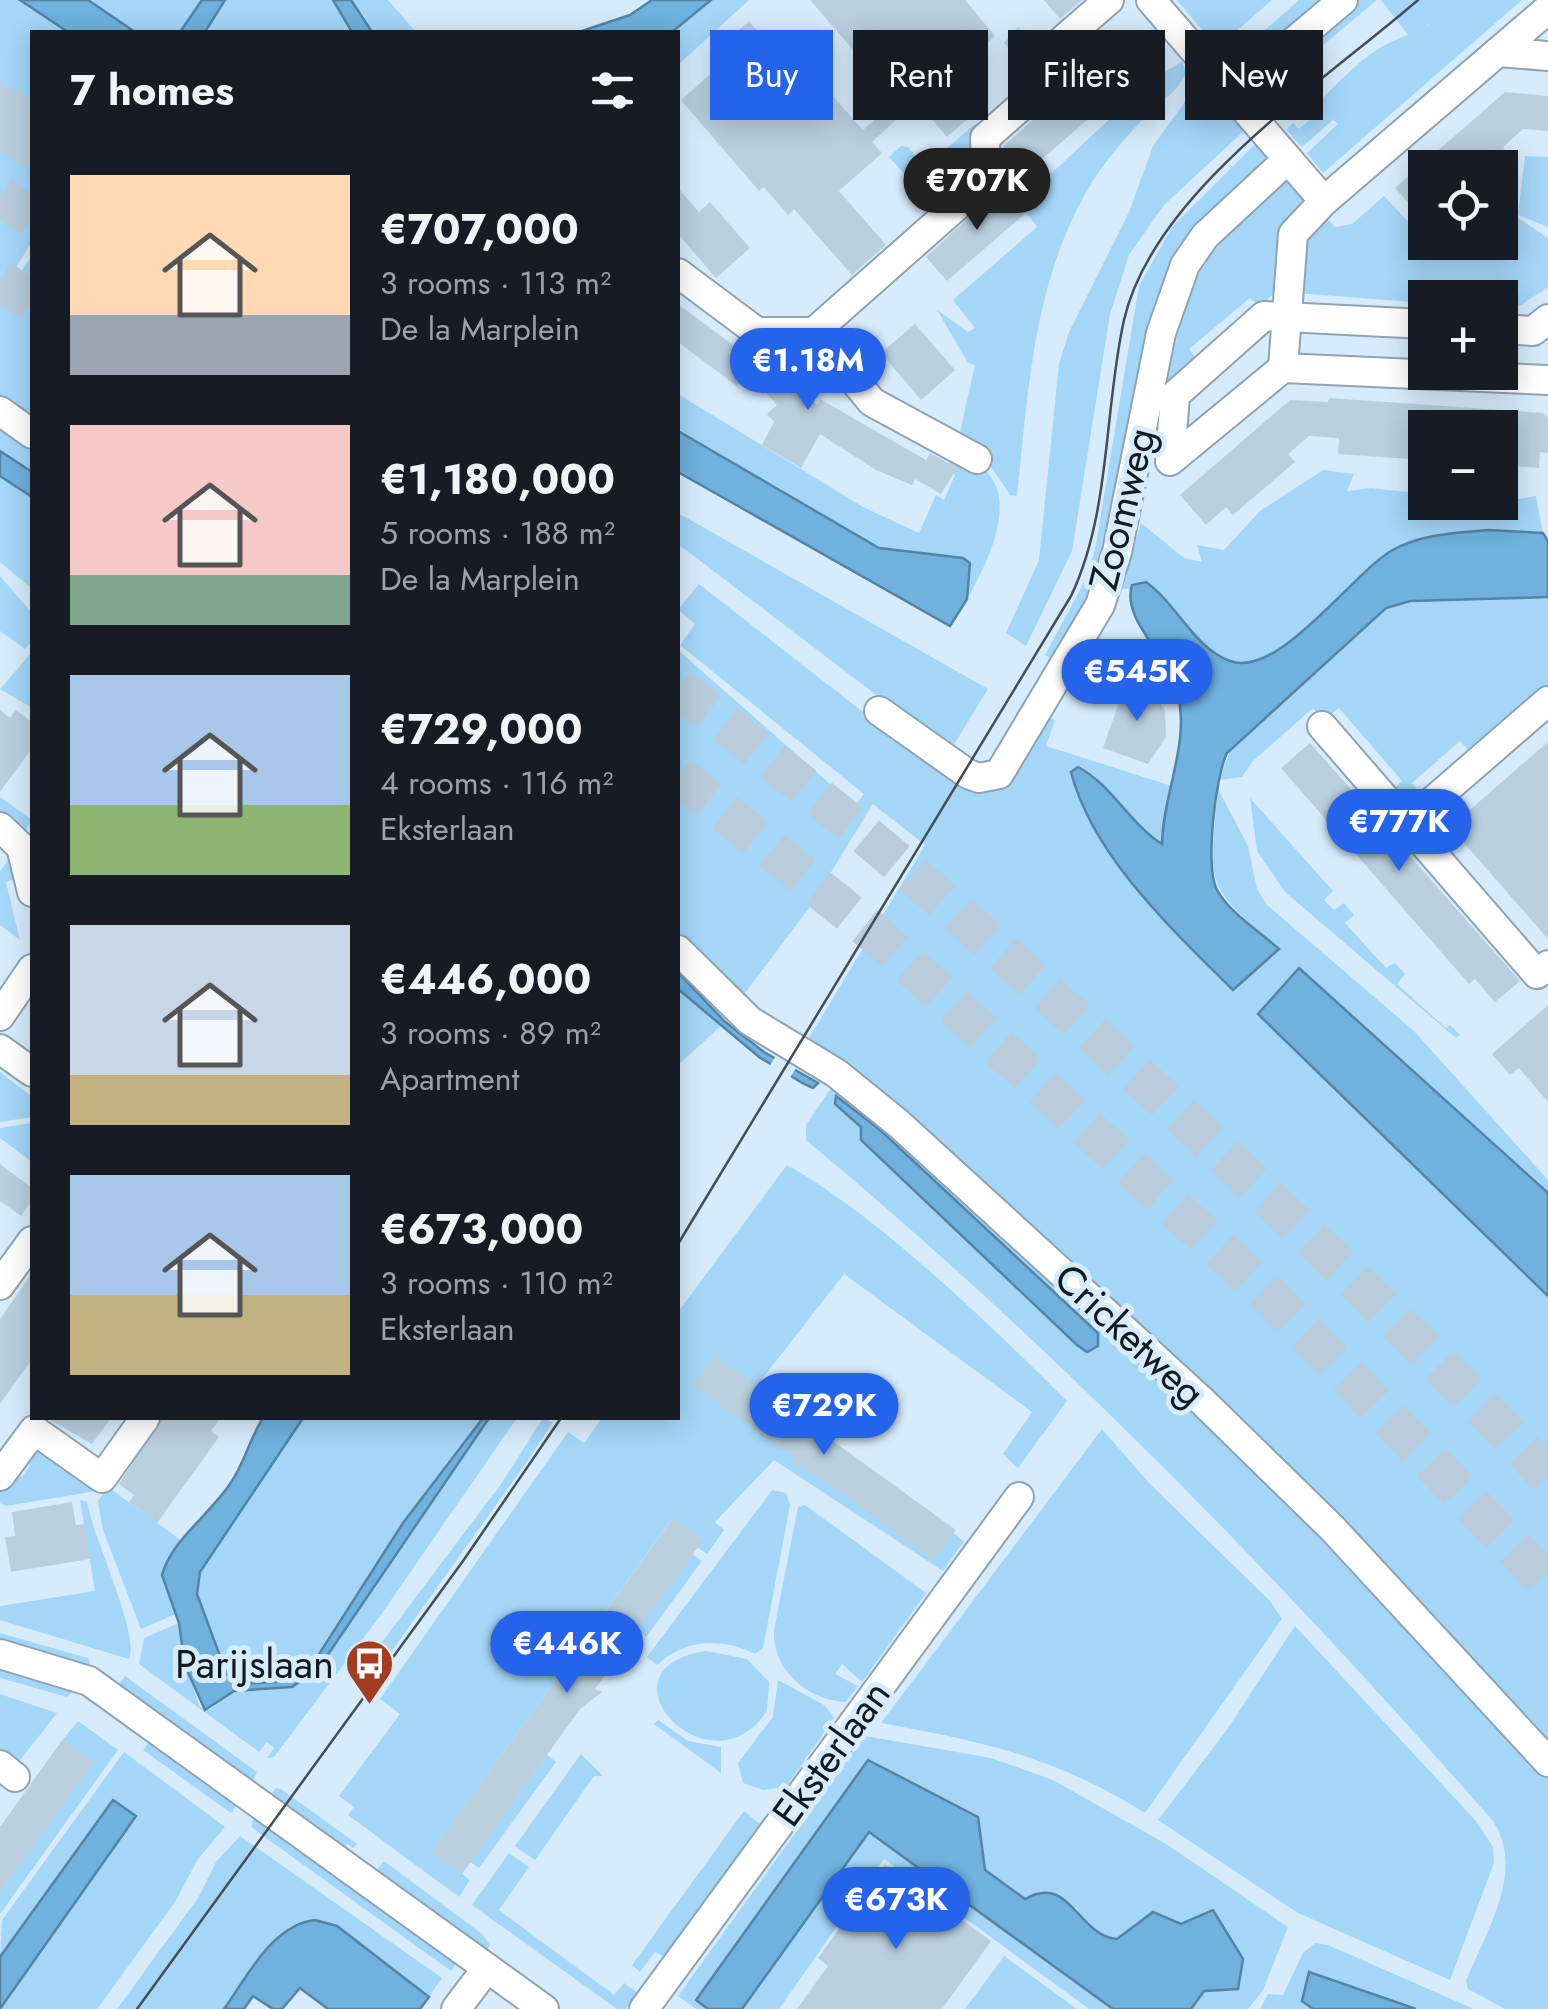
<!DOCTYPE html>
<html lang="en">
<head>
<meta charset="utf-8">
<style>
	body { margin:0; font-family:Jost,sans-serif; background:#20242c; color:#f1f3f6; height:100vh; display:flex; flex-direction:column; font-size:38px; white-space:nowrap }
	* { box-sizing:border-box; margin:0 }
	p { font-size:32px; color:#9ea1a6 }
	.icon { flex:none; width:55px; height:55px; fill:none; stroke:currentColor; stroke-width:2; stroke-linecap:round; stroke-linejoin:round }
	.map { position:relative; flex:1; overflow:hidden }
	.details { position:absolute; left:30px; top:30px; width:650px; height:1390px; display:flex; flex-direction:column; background:#171b24; border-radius:0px; box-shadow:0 5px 25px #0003 }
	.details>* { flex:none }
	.hud { position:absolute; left:710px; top:30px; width:688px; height:90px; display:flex; gap:20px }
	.buttons { position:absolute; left:1408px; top:150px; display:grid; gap:20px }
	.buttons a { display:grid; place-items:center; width:110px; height:110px; border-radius:0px; background:#171b24; box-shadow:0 5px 25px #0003; font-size:50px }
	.price { position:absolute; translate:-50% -85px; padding:0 22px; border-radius:35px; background:#2563eb; color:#fff; font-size:32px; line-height:65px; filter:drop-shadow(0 2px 5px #0008) }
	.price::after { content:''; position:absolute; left:50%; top:60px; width:30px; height:22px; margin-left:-15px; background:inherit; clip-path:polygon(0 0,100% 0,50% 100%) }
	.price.current { background:#222; color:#fff }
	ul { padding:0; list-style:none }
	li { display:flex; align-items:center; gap:30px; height:250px; padding:0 40px }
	li span { display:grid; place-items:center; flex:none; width:280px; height:200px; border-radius:0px; color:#555 }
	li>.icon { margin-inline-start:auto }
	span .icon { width:120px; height:120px; fill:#fffc; stroke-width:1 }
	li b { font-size:42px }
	h2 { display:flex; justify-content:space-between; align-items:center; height:120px; padding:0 40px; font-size:42px }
	.tag { padding:0 35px; border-radius:0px; background:#171b24; box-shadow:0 5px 25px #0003; font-size:35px; line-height:90px }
	.tag.current { background:#2563eb; color:#fff }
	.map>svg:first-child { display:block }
</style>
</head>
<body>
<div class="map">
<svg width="1548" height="2009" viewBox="0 0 1548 2009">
	<rect width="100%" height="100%" fill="#d6ecfc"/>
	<!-- green -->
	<g fill="#a4d6f8">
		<path d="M0 0H388L416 32H32V242L0 292Z"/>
		<path d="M711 0H749L678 65V32H672Z"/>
		<path d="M1177 0H1272L1217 48Z"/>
		<path d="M1299 0H1325L1258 53 1250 43Z"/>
		<path d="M1355 0H1377L1272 88 1262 76Z"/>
		<path d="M1381 0H1522L1323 173 1307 153 1338 124 1333 120 1302 147 1286 130 1293 123 1299 129 1317 114 1312 108C1335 87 1362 55 1391 42 1406 35 1419 32 1433 22L1409 36Z"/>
		<path d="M1018 27 1037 49 1051 41 1046 68 1035 78 1004 43Z"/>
		<path d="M1136 31 1163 63 1150 74 1123 43Z"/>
		<path d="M1182 62 1186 73C1178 92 1158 103 1144 118 1125 138 1106 160 1091 184 1033 280 1029 387 1017 496L1010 495 973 440 960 432 975 365 968 363 937 310 968 332 975 328 953 300 1037 227 1004 183 1005 161 1030 187 1044 180 1155 77Z"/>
		<path d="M1208 83 1246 129 1164 205 1129 255 1110 314 1072 551 1026 646 1006 633 1039 560 1059 364 1069 332 1129 212 1153 146 1184 103Z"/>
		<path d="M975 124 976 178 965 186 959 183 967 176 947 153 933 160Z"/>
		<path d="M1258 141 1265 150 1264 170 1197 233 1094 598 1057 662 1045 655 1081 588 1095 550 1139 286 1172 227Z"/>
		<path d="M901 146 908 147 926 168 911 181 889 157Z"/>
		<path d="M1525 156 1548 157V227L1518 215Z"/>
		<path d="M1290 178 1304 198 1277 290 1260 307 1250 298 1189 349 1197 360 1167 387C1188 270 1201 254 1290 178Z"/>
		<path d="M1384 196 1420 234 1425 230V242H1500V206L1548 238V287L1521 305 1500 308V298H1425V303L1296 293 1305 236 1327 218 1335 227 1352 224Z"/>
		<path d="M32 255V472L0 451V304Z"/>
		<path d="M678 394 863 507 919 533 936 495 944 500 955 475 948 468 954 446 962 448C972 458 989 471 995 484 1011 516 983 572 967 599L963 558 879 548 859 538 678 431Z"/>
		<path d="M1323 470 1354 474 1347 491 1371 488 1425 494V502H1500L1536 496 1543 533C1494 531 1437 525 1392 550 1348 575 1286 674 1233 662 1201 655 1177 610 1156 589H1121L1141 523 1184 558 1202 562 1197 545 1224 550 1260 511Z"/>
		<path d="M0 476 32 497V589L0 562Z"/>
		<path d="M678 513 988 689 950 751 678 544Z"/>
		<path d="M0 576 32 613V641L25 649 0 631Z"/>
		<path d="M699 584 899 740 977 788 1048 718 1055 720 1046 746 1172 786 1162 846 1132 821 1093 774 1076 793 1119 864 1208 964 1278 949C1203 881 1209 890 1218 789L1248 846 1257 889 1266 904 1414 1031 1548 1180V1193L1300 968 1258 1014 1548 1296V2009H1505L1468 1989 1466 1981C1486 1931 1526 1871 1493 1821 1280 1578 1055 1347 806 1140V1125L844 1069 803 1048 925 845 873 804 809 908 724 1021 678 972V650L855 806 864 794 680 645 695 624 678 610Z"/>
		<path d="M1548 597V689L1473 755 1460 741 1412 783 1423 797 1406 804 1390 792 1402 781 1339 708 1323 720 1313 708 1252 762 1242 777 1219 780 1233 744 1386 608 1410 601Z"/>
		<path d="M32 652V651V708L0 689Z"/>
		<path d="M0 797 32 820 19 840 0 818Z"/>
		<path d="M1250 798 1333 891 1324 900 1334 910 1344 903 1354 915 1345 923 1386 968 1395 963 1405 974 1397 984 1446 1028 1450 1025 1460 1035 1456 1038 1285 892 1257 851Z"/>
		<path d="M9 859 18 878 6 882 20 940 0 925V871Z"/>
		<path d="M678 989 721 1026 678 1065Z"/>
		<path d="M0 1072 31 1096 32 1117 0 1122Z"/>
		<path d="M32 1123V1162L0 1138V1128Z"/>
		<path d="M787 1165C881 1218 989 1324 1067 1401L1018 1468 1003 1454 1032 1412 844 1274 755 1388 964 1541 943 1571 774 1460 715 1522 724 1530 707 1554 697 1547 702 1539 672 1519 432 1851 470 1880 459 1897 348 1815 354 1807 339 1796 400 1714 380 1699 568 1432 584 1443 602 1418H678V1312Z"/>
		<path d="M303 1418H483C456 1455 425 1490 400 1528 378 1563 333 1653 302 1674 281 1687 249 1684 227 1676L197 1594 200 1572Z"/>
		<path d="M489 1418H517L380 1616 274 1757 267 1758 274 1748 267 1742 259 1752 139 1664 144 1638 179 1623 185 1666 200 1707 210 1710C218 1704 226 1694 235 1690 267 1680 288 1698 318 1669Z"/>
		<path d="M543 1418 553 1422 529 1459 366 1687 354 1679 501 1484Z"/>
		<path d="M1102 1429 1150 1484 1270 1601 1282 1619 1145 1813C1054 1756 984 1742 881 1723Z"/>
		<path d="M37 1449 95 1485 91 1492 6 1506 0 1503V1489L14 1472 22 1477 30 1465 23 1460Z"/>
		<path d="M108 1487 182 1541C161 1562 165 1588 176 1614L141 1629 103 1530 98 1501Z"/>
		<path d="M772 1490 786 1493 790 1505 763 1648 755 1654C722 1637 684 1639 657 1665L647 1657Z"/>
		<path d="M80 1500 87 1502C93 1538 140 1634 129 1659L0 1620V1606L95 1591Z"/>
		<path d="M805 1505 926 1593 862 1682 842 1664 835 1674 858 1686 846 1702C807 1700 772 1670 774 1630L798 1507Z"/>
		<path d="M692 1554 702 1561 646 1637 637 1630Z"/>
		<path d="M1295 1626 1476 1821 1493 1847 1494 1863 1450 1980 1298 1913 1158 1820 1226 1731Z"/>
		<path d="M0 1633 88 1658 91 1666 89 1671 0 1644Z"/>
		<path d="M706 1651 747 1659 769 1682 767 1711C709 1798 590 1668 706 1651Z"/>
		<path d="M0 1664 77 1686 67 1697 0 1678Z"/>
		<path d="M125 1676 257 1772 251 1784 116 1688Z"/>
		<path d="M778 1680 824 1705 834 1718 786 1787 763 1790 743 1783 738 1763 773 1717Z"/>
		<path d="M0 1694 57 1713 18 1763 0 1754Z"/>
		<path d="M658 1720 688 1741 721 1747V1773L654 1724Z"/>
		<path d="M78 1721 118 1750 0 1914V1891L93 1762 63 1739Z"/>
		<path d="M865 1736 991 1758 1053 1780 1166 1844 1288 1927 1263 1990 1248 2009H1191L1204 1991 1181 1924 1162 1914 1113 1939 1083 1924 1077 1908 1042 1892 1025 1900 984 1870 869 1760 696 2000 708 2009H696L678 1996Z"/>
		<path d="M152 1738 240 1801 231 1813 143 1750Z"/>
		<path d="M124 1752 225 1827 198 1859 175 1902 97 2009H2L135 1815 112 1801 0 1957 2 1920Z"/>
		<path d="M581 1754 603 1776H594L535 1860 515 1846Z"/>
		<path d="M547 1755 556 1762 479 1868 470 1862Z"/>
		<path d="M276 1788 281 1789 357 1844 353 1848 348 1844 342 1851 268 1798Z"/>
		<path d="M744 1811 760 1824 664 1957 655 1952 640 1972 632 1965Z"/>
		<path d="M256 1812 459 1960 451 1971 251 1827Z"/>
		<path d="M869 1832 1113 2009H1089L884 1859 779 2009H742Z"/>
		<path d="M240 1836 442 1978 429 1997 337 1926 263 1955 224 2009H117L198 1898 216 1862Z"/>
		<path d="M509 1853 529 1867 499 1910 614 1995 624 1983 638 1993 626 2009H617L472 1905Z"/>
		<path d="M384 1861 482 1934 490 1945 485 1954 374 1873Z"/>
		<path d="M1315 1943 1328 1945 1474 2009H1416L1309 1972 1302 2001 1313 2009H1260L1268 1994 1283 1995 1303 1953Z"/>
		<path d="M1004 1956 1077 2009H965Z"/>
	</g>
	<!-- water -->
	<g fill="#70b1de" stroke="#5484a5" stroke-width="2.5">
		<path d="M20 0H88L135 32H68Z"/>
		<path d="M202 0H225L205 32H180Z"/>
		<path d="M333 0H351L372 32H352Z"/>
		<path d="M652 0H711L672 32H579L630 15Z"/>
		<path d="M678 431 879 548 963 558 970 563 967 599 950 626 678 472Z"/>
		<path d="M0 451 32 472V497L0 476Z"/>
		<path d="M1488 530 1543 533 1548 541V597L1410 601 1386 608 1227 753C1215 778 1205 866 1217 890 1230 913 1260 932 1279 949L1233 990C1173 930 1093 857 1071 772L1078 767C1111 784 1130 824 1162 844 1163 792 1191 743 1177 690 1169 656 1121 620 1132 585L1146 582C1177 604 1194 648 1230 661 1278 679 1351 575 1391 551 1420 534 1455 533 1488 530Z"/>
		<path d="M1299 968 1548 1193V1296L1258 1014Z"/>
		<path d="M678 972 724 1021 764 1052 818 1083 813 1088 804 1084 759 1057 678 989Z"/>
		<path d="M836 1096 879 1129 1098 1333V1346L1087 1352 1077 1345 861 1140V1127L835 1104Z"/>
		<path d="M263 1418H303L200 1572 197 1594 227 1675 251 1683 275 1682 301 1674 314 1662 403 1523 483 1418H489L318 1669 292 1687 234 1691 205 1710 185 1666 179 1623 162 1575C172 1539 212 1513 232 1481 245 1461 250 1438 263 1418Z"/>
		<path d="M868 1760 978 1817 985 1870 1025 1899C1070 1873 1077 1935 1117 1939L1153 1912 1181 1924 1213 1910 1243 1959 1238 1989 1204 1991 1191 2009H1113L869 1832 742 2009H708L696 2000Z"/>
		<path d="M113 1800 136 1816 0 2009V1957Z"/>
		<path d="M315 1920 337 1926 429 1997 420 2009H328L300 1988 282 2009H273L253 1996 244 2009H224C247 1977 272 1925 315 1920Z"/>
		<path d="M1309 1972 1416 2009H1313L1302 2001Z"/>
	</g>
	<!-- pier -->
	<path fill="#d6ecfc" d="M776 1055 798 1065 788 1081 768 1069Z"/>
	<!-- building -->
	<g fill="#b9cfde">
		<path d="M810 0H965L995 36 952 73 981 107 947 137 884 63 873 73Z"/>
		<path d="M1044 0H1082L1060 19Z"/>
		<path d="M749 21 812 94 823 85 863 130 888 108 897 119 872 142 882 153 839 191 886 245 852 275 794 209 788 215 764 187 759 191 681 100 724 62 715 51Z"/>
		<path d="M1121 43 1145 70 1026 173 1003 146Z"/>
		<path d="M0 81 32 102V172L0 151Z"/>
		<path d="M1505 92 1548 96V131L1523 129 1503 147 1509 155 1495 168H1425V222L1395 188Z"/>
		<path d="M1004 185 1027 212 947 281 926 257Z"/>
		<path d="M678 188 699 212 710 202 750 248 716 278 678 234Z"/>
		<path d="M678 304 756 362 750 369 768 354 817 405 820 399 926 460 930 453 957 468 941 494 915 479 912 485 876 470 820 434 801 468 762 445 774 422 767 414 777 405 748 372 737 386 678 342Z"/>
		<path d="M915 324 955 370 921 400 881 353Z"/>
		<path d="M1329 398 1543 413 1548 418V453L1540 452 1539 468 1500 465V428H1425V460L1338 454 1339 438 1309 436 1288 454 1295 462 1233 515 1226 507 1206 525 1180 495 1290 400 1328 402Z"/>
		<path d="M1117 679 1149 689 1165 710 1166 737 1148 764 1103 748 1121 697Z"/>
		<path d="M0 710 10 718 16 710 32 722V748L0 792Z"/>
		<path d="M1548 742V939L1450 827Z"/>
		<path d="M1310 743 1520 981 1495 1002 1475 979 1469 984 1281 768Z"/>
		<path d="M1548 1005V1102L1519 1068 1510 1075 1492 1054Z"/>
		<path d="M0 1164 32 1188V1200L21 1216 0 1201Z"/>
		<path d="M32 1273V1359L0 1404V1319Z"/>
		<path d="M714 1355 956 1530 934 1560 812 1472 792 1465 795 1459 692 1385Z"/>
		<path d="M47 1418H111L92 1444Z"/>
		<path d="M162 1418H221L211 1431 219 1437 157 1523 129 1502 134 1495 119 1484Z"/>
		<path d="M72 1502 76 1525 85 1524 90 1559 11 1572 5 1537 15 1536 12 1512Z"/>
		<path d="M673 1518 703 1540 595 1689 602 1692 580 1709 462 1874 431 1852Z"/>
		<path d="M63 1739 94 1762 0 1891V1827Z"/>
		<path d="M885 1865 991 1941 942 2009H797L828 1966 818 1958Z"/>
	</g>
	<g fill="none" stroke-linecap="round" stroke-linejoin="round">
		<!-- highway-tunnel -->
		<g stroke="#b9ccdb" stroke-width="40" stroke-dasharray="40 20" stroke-linecap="butt">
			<path d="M0 196 32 218"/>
			<path d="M0 279 32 302"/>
			<path d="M678 687C758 751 842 814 920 881 1138 1070 1348 1268 1548 1476"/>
			<path d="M678 775 874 933 1266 1292 1548 1583"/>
		</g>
		<defs>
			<g id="minor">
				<path d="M1151 0 1324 201"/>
				<path d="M1498 52 1548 56"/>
				<path d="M1232 94 1343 0"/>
				<path d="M678 273 757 332H814L986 180 985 138 1054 77 1064 39 1109 0"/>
				<path d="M1425 324 1264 316 1175 395 1170 461 1283 368 1548 380"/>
				<path d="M1500 329 1533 331 1548 319"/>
				<path d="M814 332 872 402 977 459"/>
				<path d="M1283 368 1293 234 1324 201 1548 9"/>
				<path d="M0 411 32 434"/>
				<path d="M879 711 968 774 979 778 999 774 1100 605 1117 552 1161 333 1185 265 1205 236 1287 160"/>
				<path d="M1322 726 1537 974 1548 965"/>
				<path d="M1405 825 1548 701"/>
				<path d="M0 827 21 847 32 892"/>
				<path d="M678 950 750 1021 836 1073 899 1124 1201 1400 1333 1529 1548 1762"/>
				<path d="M0 1016 32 969"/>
				<path d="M0 1049 32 1072"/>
				<path d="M0 1285 32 1241"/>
				<path d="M0 1476 34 1430 102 1478 145 1418"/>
				<path d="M0 1654 89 1681 544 2009"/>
				<path d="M0 1765 15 1777"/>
				<path d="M456 2009 487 1968"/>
				<path d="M644 2009 1019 1497"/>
			</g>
		</defs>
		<!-- minor casing -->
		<use href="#minor" stroke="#8fa3b2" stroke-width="32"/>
		<!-- minor -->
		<use href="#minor" stroke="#fff" stroke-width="28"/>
		<!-- tram -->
		<g stroke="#434e56" stroke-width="2.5">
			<path d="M678 1244 1071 596C1111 512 1104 409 1124 320 1153 193 1322 83 1418 0"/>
			<path d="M137 2009 463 1561 561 1418"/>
		</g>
	</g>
	<!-- icons -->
	<defs>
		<symbol id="bus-pin" viewBox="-11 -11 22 30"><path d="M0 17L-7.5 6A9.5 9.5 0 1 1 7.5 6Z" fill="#a43c1e" stroke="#d6ecfc"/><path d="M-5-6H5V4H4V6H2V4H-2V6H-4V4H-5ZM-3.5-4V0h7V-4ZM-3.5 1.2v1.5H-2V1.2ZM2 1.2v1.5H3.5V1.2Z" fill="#fff"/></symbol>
	</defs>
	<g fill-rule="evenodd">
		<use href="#bus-pin" x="342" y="1636" width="55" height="75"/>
	</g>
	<g text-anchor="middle" stroke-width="10" stroke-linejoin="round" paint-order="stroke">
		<!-- street labels -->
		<g font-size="40" fill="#121a1f" stroke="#d6ecfc">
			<text transform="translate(1122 509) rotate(-76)" y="14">Zoomweg</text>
			<text transform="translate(1130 1335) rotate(43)" y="14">Cricketweg</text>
			<text transform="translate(831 1753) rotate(-54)" y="14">Eksterlaan</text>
		</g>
		<!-- poi labels -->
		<g font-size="40" fill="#121a1f" stroke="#d6ecfc" text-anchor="end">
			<text x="334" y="1678">Parijslaan</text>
		</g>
	</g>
</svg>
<div class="buttons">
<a><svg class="icon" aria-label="locate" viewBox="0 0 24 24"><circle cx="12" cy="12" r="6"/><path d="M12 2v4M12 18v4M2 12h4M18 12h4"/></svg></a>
<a>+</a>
<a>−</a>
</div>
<b class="price current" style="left:977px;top:233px">€707K</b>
<b class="price" style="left:808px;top:413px">€1.18M</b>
<b class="price" style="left:1137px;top:724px">€545K</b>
<b class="price" style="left:1399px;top:874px">€777K</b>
<b class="price" style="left:824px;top:1458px">€729K</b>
<b class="price" style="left:567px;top:1696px">€446K</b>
<b class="price" style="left:896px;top:1952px">€673K</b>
<div class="hud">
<a class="tag current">Buy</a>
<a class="tag">Rent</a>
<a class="tag">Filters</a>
<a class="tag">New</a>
</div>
<section class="details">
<h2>7 homes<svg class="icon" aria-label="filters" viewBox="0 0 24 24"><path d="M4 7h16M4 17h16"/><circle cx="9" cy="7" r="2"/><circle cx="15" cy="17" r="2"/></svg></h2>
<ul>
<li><span style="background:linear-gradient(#ffd9b3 70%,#9aa5b1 0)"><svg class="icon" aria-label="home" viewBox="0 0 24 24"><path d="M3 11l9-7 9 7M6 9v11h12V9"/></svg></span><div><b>€707,000</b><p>3 rooms · 113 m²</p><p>De la Marplein</p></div></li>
<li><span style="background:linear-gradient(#f6c9c9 75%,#7fa58c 0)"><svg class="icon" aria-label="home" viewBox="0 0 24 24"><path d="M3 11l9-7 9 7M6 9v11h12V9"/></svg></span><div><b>€1,180,000</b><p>5 rooms · 188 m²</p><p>De la Marplein</p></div></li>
<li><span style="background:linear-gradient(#a9c7e8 65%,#8fb573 0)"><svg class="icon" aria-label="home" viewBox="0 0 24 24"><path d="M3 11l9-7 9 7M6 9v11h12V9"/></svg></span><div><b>€729,000</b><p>4 rooms · 116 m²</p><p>Eksterlaan</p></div></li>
<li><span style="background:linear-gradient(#c9d6e8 75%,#c2b280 0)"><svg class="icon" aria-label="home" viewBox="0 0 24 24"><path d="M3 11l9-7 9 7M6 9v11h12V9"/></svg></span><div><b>€446,000</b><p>3 rooms · 89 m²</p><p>Apartment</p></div></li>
<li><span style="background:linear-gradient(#a9c7e8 60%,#c2b280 0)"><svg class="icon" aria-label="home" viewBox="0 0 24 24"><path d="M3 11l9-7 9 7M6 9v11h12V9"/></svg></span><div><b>€673,000</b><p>3 rooms · 110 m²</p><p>Eksterlaan</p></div></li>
</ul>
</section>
</div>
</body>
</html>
